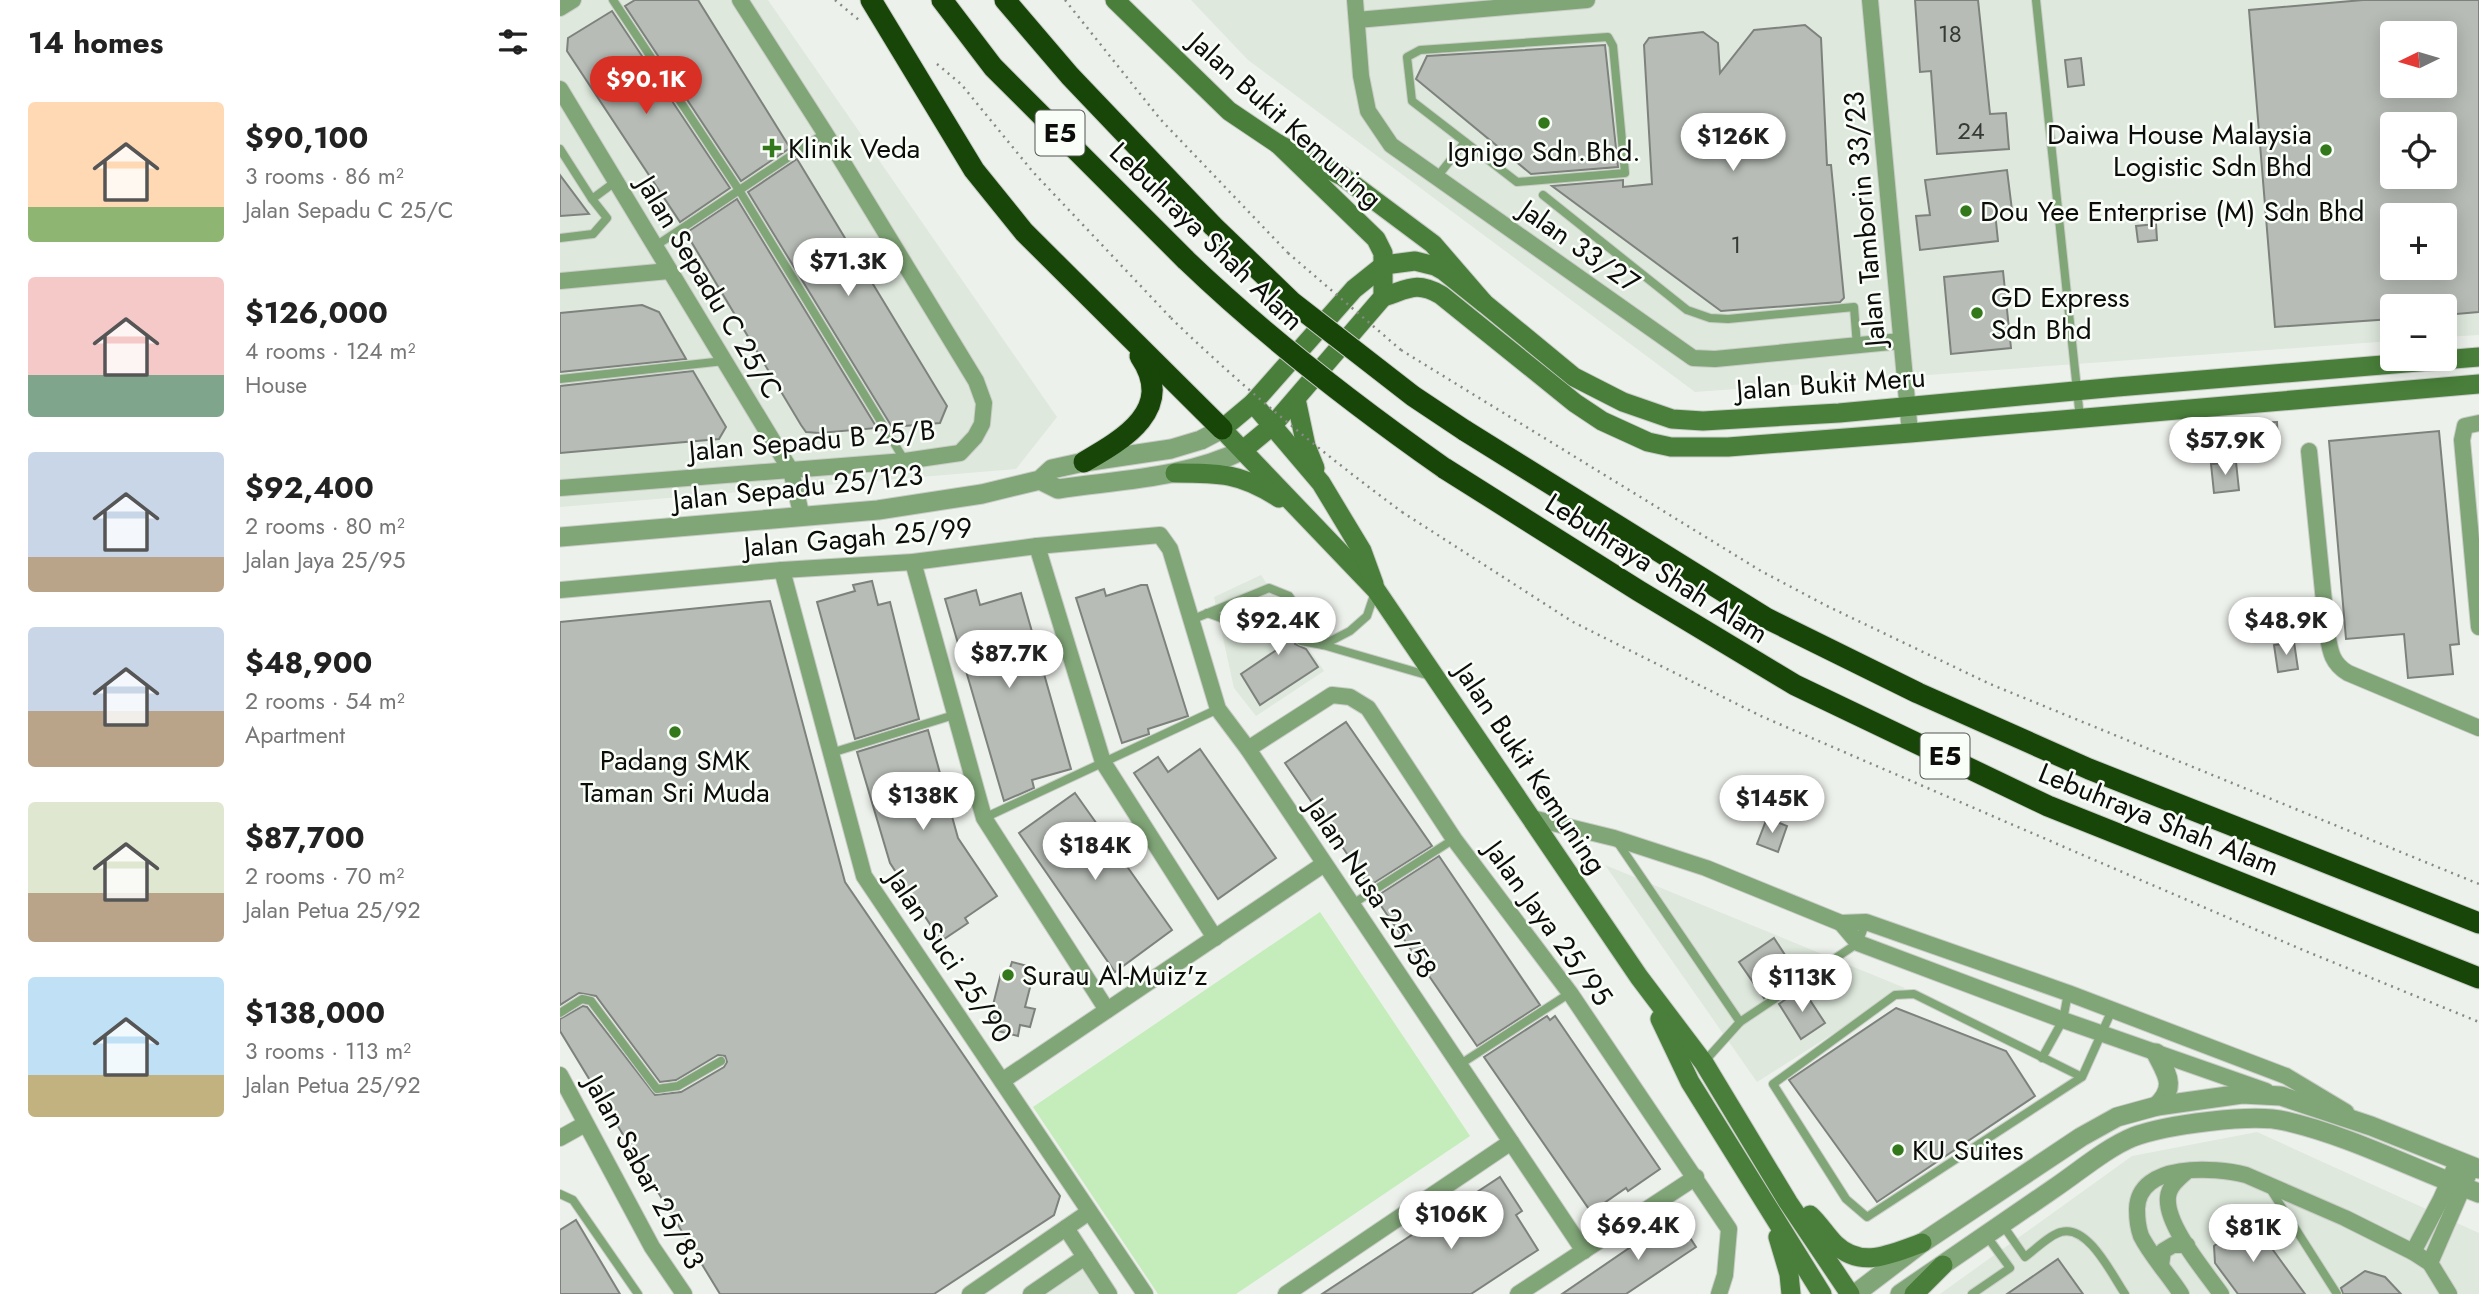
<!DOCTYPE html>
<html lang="en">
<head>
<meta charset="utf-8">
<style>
	body { margin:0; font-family:Jost,sans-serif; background:#f6f6f6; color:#222; height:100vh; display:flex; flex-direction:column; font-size:26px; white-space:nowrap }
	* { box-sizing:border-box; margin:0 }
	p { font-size:23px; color:#767676 }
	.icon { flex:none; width:38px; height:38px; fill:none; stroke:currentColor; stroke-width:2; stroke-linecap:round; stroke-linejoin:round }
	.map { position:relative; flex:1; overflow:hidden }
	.panel { display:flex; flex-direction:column; background:#fff; width:560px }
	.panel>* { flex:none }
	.needle { width:46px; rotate:265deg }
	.controls { position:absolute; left:1820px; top:21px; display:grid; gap:14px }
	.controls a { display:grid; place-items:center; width:77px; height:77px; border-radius:7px; background:#fff; box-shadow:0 4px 18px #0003; font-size:35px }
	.price { position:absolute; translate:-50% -60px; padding:0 16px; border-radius:24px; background:#fff; color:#222; font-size:23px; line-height:46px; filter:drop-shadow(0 2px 4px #0008) }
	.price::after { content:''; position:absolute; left:50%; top:42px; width:21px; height:16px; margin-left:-10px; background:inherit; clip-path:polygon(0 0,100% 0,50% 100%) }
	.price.on { background:#d93025; color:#fff }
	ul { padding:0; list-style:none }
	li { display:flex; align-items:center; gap:21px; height:175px; padding:0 28px }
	li span { display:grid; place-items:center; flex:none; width:196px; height:140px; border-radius:7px; color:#555 }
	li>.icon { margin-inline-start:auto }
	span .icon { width:84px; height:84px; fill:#fffc; stroke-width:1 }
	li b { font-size:30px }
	h2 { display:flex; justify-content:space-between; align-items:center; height:84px; padding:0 28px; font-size:30px }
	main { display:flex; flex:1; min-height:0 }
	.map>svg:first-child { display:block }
</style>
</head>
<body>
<main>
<section class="panel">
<h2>14 homes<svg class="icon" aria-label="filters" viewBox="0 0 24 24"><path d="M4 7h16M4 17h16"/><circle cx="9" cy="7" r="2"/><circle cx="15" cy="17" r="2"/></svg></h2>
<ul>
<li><span style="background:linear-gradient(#ffd9b3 75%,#8fb573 0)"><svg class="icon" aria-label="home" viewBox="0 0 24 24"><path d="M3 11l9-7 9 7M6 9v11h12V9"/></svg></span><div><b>$90,100</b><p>3 rooms · 86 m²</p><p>Jalan Sepadu C 25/C</p></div></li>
<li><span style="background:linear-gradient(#f6c9c9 70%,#7fa58c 0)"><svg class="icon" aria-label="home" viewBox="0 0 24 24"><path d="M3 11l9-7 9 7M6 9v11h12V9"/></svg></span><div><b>$126,000</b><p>4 rooms · 124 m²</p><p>House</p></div></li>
<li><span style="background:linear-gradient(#c9d6e8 75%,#b9a48a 0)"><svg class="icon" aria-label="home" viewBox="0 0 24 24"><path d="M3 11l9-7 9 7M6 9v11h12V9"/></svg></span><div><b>$92,400</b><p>2 rooms · 80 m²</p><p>Jalan Jaya 25/95</p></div></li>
<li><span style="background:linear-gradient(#c9d6e8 60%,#b9a48a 0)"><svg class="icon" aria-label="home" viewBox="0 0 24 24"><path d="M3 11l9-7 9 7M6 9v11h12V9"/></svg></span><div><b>$48,900</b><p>2 rooms · 54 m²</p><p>Apartment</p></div></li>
<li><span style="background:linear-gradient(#dfe7d0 65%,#b9a48a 0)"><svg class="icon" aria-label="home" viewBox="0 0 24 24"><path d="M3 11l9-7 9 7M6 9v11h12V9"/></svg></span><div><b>$87,700</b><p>2 rooms · 70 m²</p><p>Jalan Petua 25/92</p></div></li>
<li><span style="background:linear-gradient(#bfe0f5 70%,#c2b280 0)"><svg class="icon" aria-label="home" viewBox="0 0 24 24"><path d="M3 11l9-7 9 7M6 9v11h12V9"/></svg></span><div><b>$138,000</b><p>3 rooms · 113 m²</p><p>Jalan Petua 25/92</p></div></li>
</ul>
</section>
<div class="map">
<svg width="1919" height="1294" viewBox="0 0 1919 1294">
	<rect width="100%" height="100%" fill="#edf1eb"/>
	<!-- built -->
	<g fill="#dee8dc" fill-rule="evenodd">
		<path d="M0 0H208L497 417 456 469 0 507Z"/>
		<path d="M631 0H1919V335L1885 337V306H1832V341L1135 392 688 60ZM1832 33H1885V86H1832ZM1832 124H1885V177H1832ZM1832 215H1885V268H1832Z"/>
		<path d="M701 575 764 671 696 716 674 688 654 597Z"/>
		<path d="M1045 865 1345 988 1197 1082Z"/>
		<path d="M1697 1132 1919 1233V1294H1380L1572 1156Z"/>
		<path d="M523 1265 542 1294H481Z"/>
	</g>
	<!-- green -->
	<path fill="#c5ecbb" d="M760 912 910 1136 676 1294H598L473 1107Z"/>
	<!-- building -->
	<g fill="#b7bcb6" stroke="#7e827d" stroke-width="2" fill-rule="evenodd">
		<path d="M75 0H138L230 148 181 181 65 6Z"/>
		<path d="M1355 0H1418L1430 114 1446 113 1449 149 1377 154 1371 71 1360 72Z"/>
		<path d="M1803 0H1919V312L1885 315V306H1832V319L1715 327 1689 10ZM1832 33H1885V86H1832ZM1832 124H1885V177H1832ZM1832 215H1885V268H1832Z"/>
		<path d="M52 11 170 188 120 222 7 51 8 38Z"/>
		<path d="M1245 25 1261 38 1267 165H1271L1284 298 1280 302 1161 311 992 186 1063 180V187L1092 184 1084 45 1089 38 1143 32 1158 43 1160 73 1194 30Z"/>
		<path d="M1045 45 1058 167 971 174 856 79 867 56Z"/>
		<path d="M1521 58 1524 85 1508 87 1505 60Z"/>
		<path d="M237 159 387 406 380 423 332 427 188 192Z"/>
		<path d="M1447 170 1452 210 1435 212 1438 241 1360 250 1356 216 1370 215 1365 180Z"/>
		<path d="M0 175 29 214 0 216Z"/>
		<path d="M177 199 317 428 259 433 246 432 241 425 126 233Z"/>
		<path d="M1596 224 1597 240 1578 242 1576 226Z"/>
		<path d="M1443 271 1451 348 1391 354 1384 277Z"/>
		<path d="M82 305 99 312 126 359 0 372V313Z"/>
		<path d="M133 371 166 427 159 439 0 453V386Z"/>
		<path d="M1717 422 1718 444H1689V423Z"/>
		<path d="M1879 431 1899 644 1890 645 1893 674 1848 678 1844 634 1786 639 1769 441Z"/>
		<path d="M1676 462 1679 490 1654 493 1651 464Z"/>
		<path d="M312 581 318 605 330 602 359 719 295 739 257 602 295 591 293 585Z"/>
		<path d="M581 585H587L628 716 588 729 589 734 562 743 516 598 544 589 546 596Z"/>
		<path d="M416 590 420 605 461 593 511 769 472 780 474 788 444 801 385 599Z"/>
		<path d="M714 599 738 636 735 644 746 649 758 667 700 705 681 674 718 649 712 640 715 637 714 631 703 626 694 612Z"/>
		<path d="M210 601 285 882 500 1196 494 1215 374 1294H160L0 1031V1019L23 1006 27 1007 95 1095 121 1092 164 1067 167 1062 165 1056 158 1055 116 1080 100 1082 36 996 19 993 0 1005V622Z"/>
		<path d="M1734 642 1738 669 1718 672 1714 645Z"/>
		<path d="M786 722 872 846 809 886 725 763Z"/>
		<path d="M368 730 398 838 437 896 405 918 408 923 381 941 330 863 297 752Z"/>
		<path d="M640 749 716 858 658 899 574 773 598 757 608 772Z"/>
		<path d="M515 793 612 930 555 972 459 833Z"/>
		<path d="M1207 818 1227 826 1218 852 1197 844Z"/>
		<path d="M879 856 980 1005 917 1046 817 900V896Z"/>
		<path d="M1214 938 1238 975 1204 998 1179 962Z"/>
		<path d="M452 962 475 968 465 1007 475 1009 470 1027 460 1025 458 1036 434 1030 437 1019 430 1017 441 973 448 974Z"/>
		<path d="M1242 988 1265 1023 1241 1039 1219 1004Z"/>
		<path d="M1336 1008 1446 1051 1475 1096 1317 1202 1229 1080Z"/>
		<path d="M987 1016 990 1020 995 1016 1100 1169 1068 1191 1066 1188 1031 1212 924 1057Z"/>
		<path d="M940 1177 962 1211 956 1215 978 1250 961 1261 911 1294H762Z"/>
		<path d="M1116 1216 1136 1247 1124 1255 1066 1294H1002Z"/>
		<path d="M16 1220 60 1294H0V1230Z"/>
		<path d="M1683 1224 1697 1228 1745 1294H1678L1655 1263 1654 1246Z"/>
		<path d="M1498 1259 1523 1294H1447Z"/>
		<path d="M1805 1271 1825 1277 1841 1294H1783L1781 1288Z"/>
	</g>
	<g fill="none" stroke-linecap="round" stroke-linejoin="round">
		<defs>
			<g id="service">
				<path d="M53 0 179 190 345 461"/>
				<path d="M1476 0 1520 418"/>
				<path d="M1048 37 1053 46 1065 173 957 182 852 101 847 57 860 50Z"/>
				<path d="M0 149 32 199"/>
				<path d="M877 177 905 142"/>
				<path d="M983 195 1127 310 1150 318 1168 319 1294 307 1297 346"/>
				<path d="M0 238 33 234 47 218 32 199 55 182"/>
				<path d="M94 247 265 133"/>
				<path d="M0 379 164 361"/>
				<path d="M647 613 709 635"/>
				<path d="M631 620 709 588 729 596 763 645"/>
				<path d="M741 641 763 645 870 676"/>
				<path d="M763 645 790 631 807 616 815 592"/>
				<path d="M271 753 394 715"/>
				<path d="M424 818 658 709"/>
				<path d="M1056 840 1180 1022 1144 1062"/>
				<path d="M791 905 894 839"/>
				<path d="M0 1013 22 999 31 1001 97 1089 118 1086 161 1061"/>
				<path d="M1180 1022 1298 943 1306 922"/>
				<path d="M1482 1058 1503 1020 1508 993"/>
				<path d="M899 1065 1010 993"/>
				<path d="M1522 1077 1354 994 1335 995 1213 1084 1286 1199 1307 1217 1522 1077 1552 1010"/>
				<path d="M1709 1187 1777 1294"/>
				<path d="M0 1194 13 1200 78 1294"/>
				<path d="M1442 1224 1465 1257C1475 1250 1489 1235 1501 1232 1528 1224 1552 1275 1565 1294"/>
				<path d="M1412 1294 1450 1268 1426 1235"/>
			</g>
			<g id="minor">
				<path d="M795 0 801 76 808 111 831 145 1133 358 1155 359 1341 341"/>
				<path d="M1310 0 1350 433"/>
				<path d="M0 8 13 0"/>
				<path d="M797 20 1027 0"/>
				<path d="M0 89 231 471 242 517"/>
				<path d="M0 281 109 271"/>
				<path d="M1919 423 1905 426 1902 440 1919 627"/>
				<path d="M1749 451 1767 632C1770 650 1771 663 1788 673L1919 728"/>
				<path d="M0 488 345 461 400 453 415 437 422 424 424 403 416 381 265 133 180 0"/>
				<path d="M477 546 543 762 655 938"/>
				<path d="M353 562 424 818 547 1010"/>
				<path d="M222 570 304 876 585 1294"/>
				<path d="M0 590 222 570 353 562 477 546 600 535 610 549 658 709 688 749 1024 1251"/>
				<path d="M688 749 772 695 790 697 808 708 894 839 1010 993 1169 1229 1165 1275 1159 1294"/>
				<path d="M972 818 1054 838 1146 868 1281 923 1306 922 1508 993 1726 1076 1786 1112"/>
				<path d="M1281 923 1298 943 1503 1020 1706 1091"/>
				<path d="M0 1075 92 1247 124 1294"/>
				<path d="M442 1081 764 864"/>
				<path d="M0 1138 25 1124"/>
				<path d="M1627 1171C1619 1178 1609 1186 1608 1197 1605 1225 1645 1271 1661 1294"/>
				<path d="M506 1228 549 1294"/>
				<path d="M1853 1252 1881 1199 1898 1160"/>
				<path d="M1870 1263 1912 1166"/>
				<path d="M1601 1265 1603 1251 1613 1245H1627"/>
				<path d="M410 1294 529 1212"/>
				<path d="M471 1294 525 1257"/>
				<path d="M726 1294 951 1142"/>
				<path d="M958 1294 1136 1177"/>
				<path d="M1621 1294C1609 1275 1591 1256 1581 1236 1578 1228 1577 1217 1577 1209 1578 1162 1655 1167 1686 1175L1785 1218 1853 1252 1870 1263 1889 1294"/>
			</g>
			<g id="tertiary">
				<path d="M480 480 498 489C559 480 627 478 683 450"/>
				<path d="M0 537 318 510 422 494 480 480 492 469 524 462 611 449 641 440 662 429"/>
				<path d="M1596 1053C1607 1075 1617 1086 1597 1106"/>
				<path d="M1295 1294 1362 1243 1521 1137 1557 1117 1597 1106 1682 1094 1721 1096 1811 1126 1919 1169"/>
				<path d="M1340 1294C1391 1259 1442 1224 1493 1189 1517 1173 1546 1148 1573 1137 1605 1125 1692 1113 1725 1121 1791 1136 1855 1170 1919 1193"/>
			</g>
			<g id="secondary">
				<path d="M555 0 669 111 718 144 816 239 823 253V297L712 426 683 450"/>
				<path d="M718 144 782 176 873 244 924 303 1014 377 1063 402 1112 419 1143 421 1279 413 1557 387 1919 357"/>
				<path d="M823 297C849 289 856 281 881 295L1015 403 1042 421 1088 442 1111 447H1168L1350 433 1919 384"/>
				<path d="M924 303 884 271 875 266 855 261 824 265 794 289 693 403 662 429 816 590 1079 977 1144 1063 1228 1202 1290 1294"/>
				<path d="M736 399 746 446 755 468"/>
				<path d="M693 403 761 483 802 551 814 584"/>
				<path d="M615 473C660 473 681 473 719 498"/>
				<path d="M1100 1019 1130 1082 1262 1294"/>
				<path d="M1250 1215C1259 1223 1266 1235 1275 1244 1302 1270 1332 1253 1362 1243"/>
				<path d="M1218 1237 1229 1274 1231 1294"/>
				<path d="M1354 1294 1383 1265"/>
			</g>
			<g id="motorway">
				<path d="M311 0 414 170 464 232 662 429"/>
				<path d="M382 0 433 67 626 260"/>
				<path d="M445 0 510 76 653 226"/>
				<path d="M904 430 1206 618 1358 693 1529 769 1919 923"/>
				<path d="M524 462C564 439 616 409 580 356"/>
				<path d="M884 468 1079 591 1235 685 1488 806 1919 978"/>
			</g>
		</defs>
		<!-- service casing -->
		<use href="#service" stroke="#c9cdc7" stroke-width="10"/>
		<!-- minor casing -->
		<use href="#minor" stroke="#c9cdc7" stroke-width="18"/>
		<!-- tertiary casing -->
		<use href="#tertiary" stroke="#c9cdc7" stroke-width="21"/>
		<!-- secondary casing -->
		<use href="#secondary" stroke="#c9cdc7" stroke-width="21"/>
		<!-- motorway casing -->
		<use href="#motorway" stroke="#c9cdc7" stroke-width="23"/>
		<!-- path -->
		<g stroke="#878985" stroke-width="2.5" stroke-dasharray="2 5" stroke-linecap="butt">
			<path d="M275 0 299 20"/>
			<path d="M505 0 601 120 728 253"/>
			<path d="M377 64 401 84 473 172 611 318"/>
			<path d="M841 350 1201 571 1267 606 1430 684 1919 884"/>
			<path d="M842 512 1013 622 1203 717 1743 950 1919 1022"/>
		</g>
		<!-- service -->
		<use href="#service" stroke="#80a577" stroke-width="8"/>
		<!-- minor -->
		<use href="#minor" stroke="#80a577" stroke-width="16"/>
		<!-- tertiary -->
		<use href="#tertiary" stroke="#80a577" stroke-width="19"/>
		<!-- secondary -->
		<use href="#secondary" stroke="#497f3a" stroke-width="19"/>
		<!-- motorway -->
		<use href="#motorway" stroke="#184608" stroke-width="21"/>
		<defs>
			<g id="motorway-bridge">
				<path d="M653 226 732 302 853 396 904 430"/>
				<path d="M626 260C706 337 793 404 884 468"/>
			</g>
		</defs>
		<!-- motorway-bridge casing -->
		<use href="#motorway-bridge" stroke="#c9cdc7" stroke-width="23" stroke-linecap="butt"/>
		<!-- path-bridge -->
		<g stroke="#878985" stroke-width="2.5" stroke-dasharray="2 5" stroke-linecap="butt">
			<path d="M728 253 841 350"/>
			<path d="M611 318C683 388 761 452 842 512"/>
		</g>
		<!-- motorway-bridge -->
		<use href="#motorway-bridge" stroke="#184608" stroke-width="21"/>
	</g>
	<!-- markers -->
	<g fill="#33791c" stroke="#fafef9" stroke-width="2.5">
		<circle cx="984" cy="123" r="7"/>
		<path d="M208.5 137.5h7v7h7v7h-7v7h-7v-7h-7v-7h7z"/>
		<circle cx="1766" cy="150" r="7"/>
		<circle cx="1406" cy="211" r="7"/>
		<circle cx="1417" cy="313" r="7"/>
		<circle cx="115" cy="732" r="7"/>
		<circle cx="448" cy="975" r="7"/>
		<circle cx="1338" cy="1150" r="7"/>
	</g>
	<g text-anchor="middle" stroke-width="5" stroke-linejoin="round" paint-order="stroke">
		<!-- number labels -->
		<g font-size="24" fill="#373936">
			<text x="1390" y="42">18</text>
			<text x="1411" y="139">24</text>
			<text x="1176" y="253">1</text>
		</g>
		<!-- shield labels -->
		<g fill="#fafef9" stroke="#535552" stroke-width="2">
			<rect x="475.5" y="110.5" width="49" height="45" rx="5"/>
			<rect x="1360.5" y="733.5" width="49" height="45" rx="5"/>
		</g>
		<g font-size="26" font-weight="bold" fill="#0c0d0b">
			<text x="500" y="142">E5</text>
			<text x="1385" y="765">E5</text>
		</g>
		<!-- street labels -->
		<g font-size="28" fill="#0c0d0b" stroke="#fafef9">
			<text transform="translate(726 120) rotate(42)" y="10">Jalan Bukit Kemuning</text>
			<text transform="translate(1304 219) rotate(-95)" y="10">Jalan Tamborin 33/23</text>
			<text transform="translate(647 236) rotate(44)" y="10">Lebuhraya Shah Alam</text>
			<text transform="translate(1020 246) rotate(35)" y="10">Jalan 33/27</text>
			<text transform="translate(150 287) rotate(59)" y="10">Jalan Sepadu C 25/C</text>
			<text transform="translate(1271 383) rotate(-4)" y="10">Jalan Bukit Meru</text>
			<text transform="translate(252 440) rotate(-5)" y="10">Jalan Sepadu B 25/B</text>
			<text transform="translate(238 487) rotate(-6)" y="10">Jalan Sepadu 25/123</text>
			<text transform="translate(298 537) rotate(-5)" y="10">Jalan Gagah 25/99</text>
			<text transform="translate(1097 568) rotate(32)" y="10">Lebuhraya Shah Alam</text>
			<text transform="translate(971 768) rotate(56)" y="10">Jalan Bukit Kemuning</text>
			<text transform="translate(1599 819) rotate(22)" y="10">Lebuhraya Shah Alam</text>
			<text transform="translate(812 888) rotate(56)" y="10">Jalan Nusa 25/58</text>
			<text transform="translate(989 923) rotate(54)" y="10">Jalan Jaya 25/95</text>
			<text transform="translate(390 956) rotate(56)" y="10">Jalan Suci 25/90</text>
			<text transform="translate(85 1172) rotate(61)" y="10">Jalan Sabar 25/83</text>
		</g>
		<!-- poi labels -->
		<g font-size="28" fill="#0c0d0b" stroke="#fafef9" text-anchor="start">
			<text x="1752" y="144" text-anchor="end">Daiwa House Malaysia<tspan x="1752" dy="32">Logistic Sdn Bhd</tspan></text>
			<text x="228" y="158">Klinik Veda</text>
			<text x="984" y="161" text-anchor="middle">Ignigo Sdn.Bhd.</text>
			<text x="1420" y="221">Dou Yee Enterprise (M) Sdn Bhd</text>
			<text x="1431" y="307">GD Express<tspan x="1431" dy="32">Sdn Bhd</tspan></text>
			<text x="115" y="770" text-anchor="middle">Padang SMK<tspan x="115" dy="32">Taman Sri Muda</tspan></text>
			<text x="462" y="985">Surau Al-Muiz'z</text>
			<text x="1352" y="1160">KU Suites</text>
		</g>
	</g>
</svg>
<div class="controls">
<a><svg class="needle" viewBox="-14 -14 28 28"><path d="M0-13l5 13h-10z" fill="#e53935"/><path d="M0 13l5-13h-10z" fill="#767676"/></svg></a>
<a><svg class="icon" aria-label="locate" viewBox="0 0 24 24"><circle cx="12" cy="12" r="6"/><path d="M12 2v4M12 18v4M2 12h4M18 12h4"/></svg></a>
<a>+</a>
<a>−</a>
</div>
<b class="price on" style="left:86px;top:116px">$90.1K</b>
<b class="price" style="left:1173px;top:173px">$126K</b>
<b class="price" style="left:288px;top:298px">$71.3K</b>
<b class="price" style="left:1665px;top:477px">$57.9K</b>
<b class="price" style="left:718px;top:657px">$92.4K</b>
<b class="price" style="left:1726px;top:657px">$48.9K</b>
<b class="price" style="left:449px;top:690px">$87.7K</b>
<b class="price" style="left:363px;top:832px">$138K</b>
<b class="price" style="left:1212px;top:835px">$145K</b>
<b class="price" style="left:535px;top:882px">$184K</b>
<b class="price" style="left:1242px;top:1014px">$113K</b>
<b class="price" style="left:891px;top:1251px">$106K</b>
<b class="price" style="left:1078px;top:1262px">$69.4K</b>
<b class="price" style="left:1693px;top:1264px">$81K</b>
</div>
</main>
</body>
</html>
